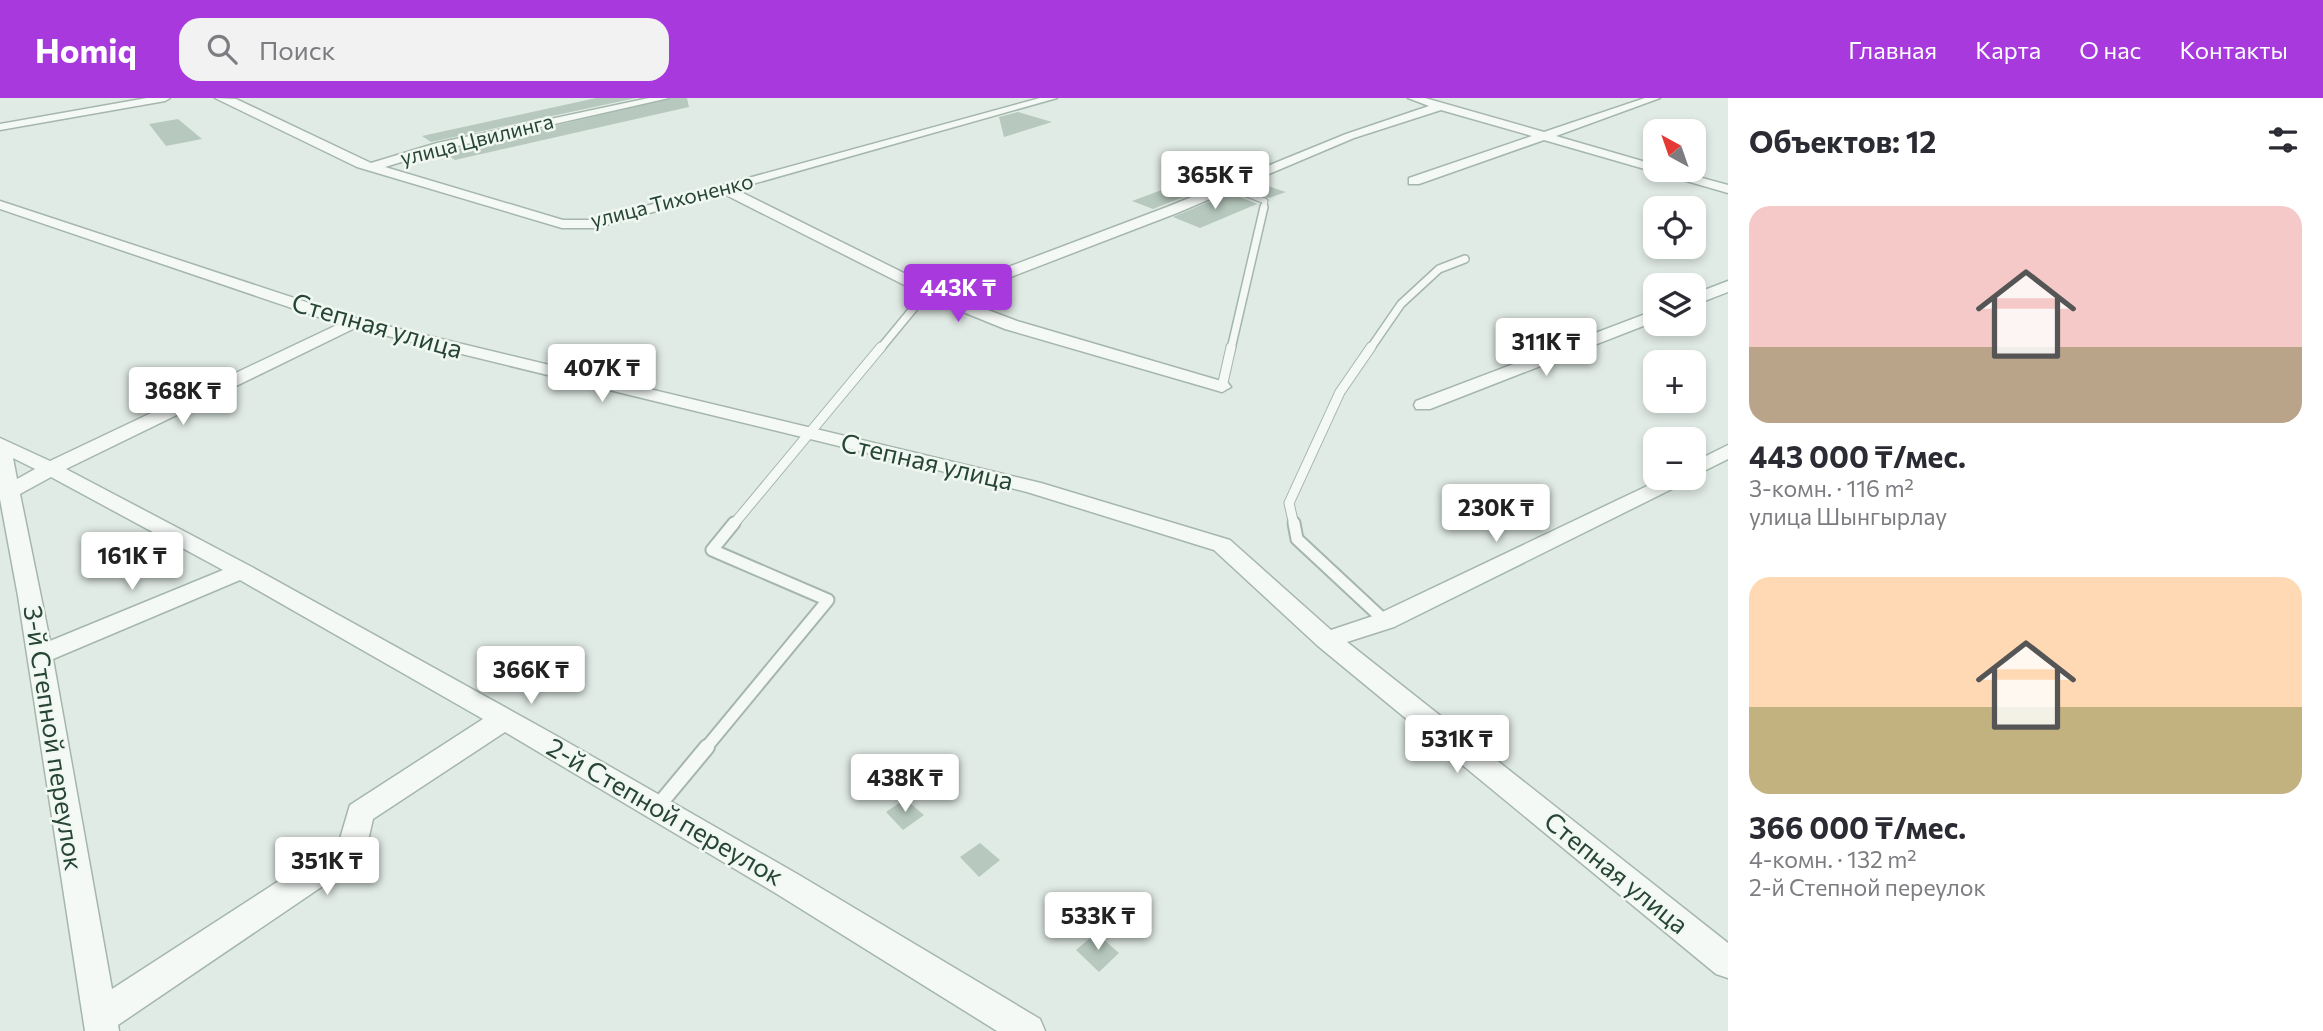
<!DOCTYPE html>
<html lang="ru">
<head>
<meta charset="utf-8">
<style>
	body { margin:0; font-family:Commissioner,sans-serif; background:#f2f2f3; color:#2b2b33; height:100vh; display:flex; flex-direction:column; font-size:26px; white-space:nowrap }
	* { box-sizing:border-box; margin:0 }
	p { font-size:23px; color:#7c7c81 }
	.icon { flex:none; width:38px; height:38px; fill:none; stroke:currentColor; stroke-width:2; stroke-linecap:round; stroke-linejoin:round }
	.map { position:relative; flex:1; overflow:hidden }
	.panel { display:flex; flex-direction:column; background:#fff; width:595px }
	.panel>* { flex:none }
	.needle { width:46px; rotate:320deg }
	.tools { position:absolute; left:1643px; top:21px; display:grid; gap:14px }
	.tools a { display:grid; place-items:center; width:63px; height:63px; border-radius:14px; background:#fff; box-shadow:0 4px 10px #0003; font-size:35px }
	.price { position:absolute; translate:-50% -60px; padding:0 16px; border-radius:7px; background:#fff; color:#222; font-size:23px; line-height:46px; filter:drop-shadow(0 2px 4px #0008) }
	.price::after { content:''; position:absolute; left:50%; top:42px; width:21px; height:16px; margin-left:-10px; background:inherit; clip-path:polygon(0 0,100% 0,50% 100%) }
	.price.active { background:#a839dd; color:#fff }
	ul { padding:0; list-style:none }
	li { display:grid; align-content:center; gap:14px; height:371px; padding:0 21px }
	li span { display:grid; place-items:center; height:217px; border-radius:21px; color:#555 }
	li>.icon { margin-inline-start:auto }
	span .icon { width:126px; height:126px; fill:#fffc; stroke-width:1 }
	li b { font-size:30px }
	h2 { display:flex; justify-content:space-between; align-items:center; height:84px; padding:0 21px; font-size:30px }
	header { display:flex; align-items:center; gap:42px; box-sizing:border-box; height:98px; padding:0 35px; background:#a839dd; color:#fff }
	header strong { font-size:33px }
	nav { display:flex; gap:38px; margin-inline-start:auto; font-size:24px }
	.search { width:490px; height:63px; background:#f2f2f3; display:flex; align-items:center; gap:18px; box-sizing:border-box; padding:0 24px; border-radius:21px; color:#7c7c81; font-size:26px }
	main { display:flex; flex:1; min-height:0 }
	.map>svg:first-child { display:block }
</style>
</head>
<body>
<header>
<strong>Homiq</strong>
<div class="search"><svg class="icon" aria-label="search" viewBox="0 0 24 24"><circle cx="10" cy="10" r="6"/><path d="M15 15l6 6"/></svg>Поиск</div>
<nav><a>Главная</a><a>Карта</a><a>О нас</a><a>Контакты</a></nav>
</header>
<main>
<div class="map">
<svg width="1728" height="933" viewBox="0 0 1728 933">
	<rect width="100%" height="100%" fill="#e1ebe5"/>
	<!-- building -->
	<g fill="#b7c9bf">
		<path d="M596 0H636L431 44 422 38Z"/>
		<path d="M672 0H687L689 9 455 62 444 54Z"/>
		<path d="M1018 14 1052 24 1004 39 999 19Z"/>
		<path d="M178 21 202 41 166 48 149 26Z"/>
		<path d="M1216 72 1236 78 1153 111 1132 103Z"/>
		<path d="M1256 84 1286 94 1269 100 1244 89Z"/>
		<path d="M1230 95 1257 106 1200 130 1173 119Z"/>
		<path d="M905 701 924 717 903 732 886 714Z"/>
		<path d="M980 745 1000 762 979 779 960 759Z"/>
		<path d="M1096 835 1119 855 1099 874 1076 852Z"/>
	</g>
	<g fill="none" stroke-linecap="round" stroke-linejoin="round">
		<defs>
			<path id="lane-far4" d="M1228 89 1265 103 1263 111"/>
			<g id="lane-far3">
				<path d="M880 251 927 194"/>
				<path d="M1231 251 1264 109"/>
				<path d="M1370 251 1401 206 1439 171 1465 161"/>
			</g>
			<g id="lane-far2">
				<path d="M1222 289 1231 249"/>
				<path d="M733 427 881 249"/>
				<path d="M1294 427 1289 405 1340 294 1371 249"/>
			</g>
			<g id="lane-far1">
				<path d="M1294 425 1297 441 1385 523"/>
				<path d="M705 651 828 502 712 452 734 425"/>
			</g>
			<path id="lane" d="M658 708 707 649"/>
			<g id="street">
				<path d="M147 0H170L165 3 0 32V26Z"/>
				<path d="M215 0 236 1 371 65 437 45 649 0H669L440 52 385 69 563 122H595L1040 0H1057L735 91 942 194 1167 109 1346 36 1429 8 1408 0H1425L1544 34 1645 0H1660L1556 38 1656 67V72H1673L1728 87V95L1544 42 1419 86H1409V80L1532 38 1441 12 1354 40 1177 115 956 200 1017 223 1228 285 1231 289 1222 294 1005 231 936 203 722 95 595 130H562L357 69Z"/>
				<path d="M0 103 358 221 1041 385 1230 442 1331 532 1376 517 1664 380H1689L1686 384 1394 529 1347 544 1728 845V880L1716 876 1318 548 1214 452 1027 394 355 230 66 371 250 468 555 637 799 777 1040 921 1045 933H997L777 796 505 634 373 721 364 760 118 927 119 933H85L18 498 0 401V340L50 363 339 226 0 111ZM13 360 35 371 17 381ZM51 379 223 472 50 543 20 396ZM240 482 483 621 350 707 339 744 112 891 53 561Z"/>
				<path d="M1728 183V194L1694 207V196Z"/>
				<path d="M1656 212V223L1430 311H1416L1414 307 1416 303Z"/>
				<path d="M1728 347V361L1694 378V364Z"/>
			</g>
		</defs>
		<!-- lane-far4 casing -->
		<use href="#lane-far4" stroke="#a5b6ad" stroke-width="7"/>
		<!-- lane-far3 casing -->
		<use href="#lane-far3" stroke="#a5b6ad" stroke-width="10"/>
		<!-- lane-far2 casing -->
		<use href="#lane-far2" stroke="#a5b6ad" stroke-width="11"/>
		<!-- lane-far1 casing -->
		<use href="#lane-far1" stroke="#a5b6ad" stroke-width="15"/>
		<!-- lane casing -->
		<use href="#lane" stroke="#a5b6ad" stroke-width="18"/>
		<!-- street casing -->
		<use href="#street" stroke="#a5b6ad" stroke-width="3"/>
		<!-- lane-far4 -->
		<use href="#lane-far4" stroke="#f4f9f6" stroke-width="5"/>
		<!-- lane-far3 -->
		<use href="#lane-far3" stroke="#f4f9f6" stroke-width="7"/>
		<!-- lane-far2 -->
		<use href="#lane-far2" stroke="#f4f9f6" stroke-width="9"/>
		<!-- lane-far1 -->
		<use href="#lane-far1" stroke="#f4f9f6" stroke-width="11"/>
		<!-- lane -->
		<use href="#lane" stroke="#f4f9f6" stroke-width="14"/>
		<!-- street -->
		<use href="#street" fill="#f4f9f6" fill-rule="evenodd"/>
	</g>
	<g text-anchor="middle" stroke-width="5" stroke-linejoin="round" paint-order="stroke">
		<!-- far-street labels -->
		<g font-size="21" fill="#274535" stroke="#f1f8f4">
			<text transform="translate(477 42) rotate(-14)" y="7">улица Цвилинга</text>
			<text transform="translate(672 103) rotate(-14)" y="7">улица Тихоненко</text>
		</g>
		<!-- street labels -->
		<g font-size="26" fill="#274535" stroke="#f1f8f4">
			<text transform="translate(377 228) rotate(16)" y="9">Степная улица</text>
			<text transform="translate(927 364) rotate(13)" y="9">Степная улица</text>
			<text transform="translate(53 640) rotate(81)" y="9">3-й Степной переулок</text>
			<text transform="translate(665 714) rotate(30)" y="9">2-й Степной переулок</text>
			<text transform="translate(1616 775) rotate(39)" y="9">Степная улица</text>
		</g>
	</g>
</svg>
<div class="tools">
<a><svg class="needle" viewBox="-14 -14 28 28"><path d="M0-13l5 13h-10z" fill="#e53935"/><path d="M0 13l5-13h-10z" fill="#7c7c81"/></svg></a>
<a><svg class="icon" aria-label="locate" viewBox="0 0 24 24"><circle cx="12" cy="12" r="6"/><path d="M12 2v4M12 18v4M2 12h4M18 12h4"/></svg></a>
<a><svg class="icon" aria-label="layers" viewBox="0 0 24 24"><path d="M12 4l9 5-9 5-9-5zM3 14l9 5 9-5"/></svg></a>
<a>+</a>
<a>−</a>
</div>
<b class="price" style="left:1215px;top:113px">365K ₸</b>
<b class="price active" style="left:958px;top:226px">443K ₸</b>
<b class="price" style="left:1546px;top:280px">311K ₸</b>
<b class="price" style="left:602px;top:306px">407K ₸</b>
<b class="price" style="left:183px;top:329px">368K ₸</b>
<b class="price" style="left:1496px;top:446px">230K ₸</b>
<b class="price" style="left:132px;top:494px">161K ₸</b>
<b class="price" style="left:531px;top:608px">366K ₸</b>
<b class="price" style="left:1457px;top:677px">531K ₸</b>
<b class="price" style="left:905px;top:716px">438K ₸</b>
<b class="price" style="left:327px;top:799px">351K ₸</b>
<b class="price" style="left:1098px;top:854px">533K ₸</b>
</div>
<section class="panel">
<h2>Объектов: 12<svg class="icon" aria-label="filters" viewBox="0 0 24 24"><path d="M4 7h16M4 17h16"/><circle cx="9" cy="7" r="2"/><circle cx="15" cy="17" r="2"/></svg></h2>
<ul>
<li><span style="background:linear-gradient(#f6c9c9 65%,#b9a48a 0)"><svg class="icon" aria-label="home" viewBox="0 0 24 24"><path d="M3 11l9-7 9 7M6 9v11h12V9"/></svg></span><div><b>443 000 ₸/мес.</b><p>3-комн. · 116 m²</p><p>улица Шынгырлау</p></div></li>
<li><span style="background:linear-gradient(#ffd9b3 60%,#c2b280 0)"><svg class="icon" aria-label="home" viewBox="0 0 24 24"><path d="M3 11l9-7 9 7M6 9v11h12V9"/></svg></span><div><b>366 000 ₸/мес.</b><p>4-комн. · 132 m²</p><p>2-й Степной переулок</p></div></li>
</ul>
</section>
</main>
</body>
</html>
